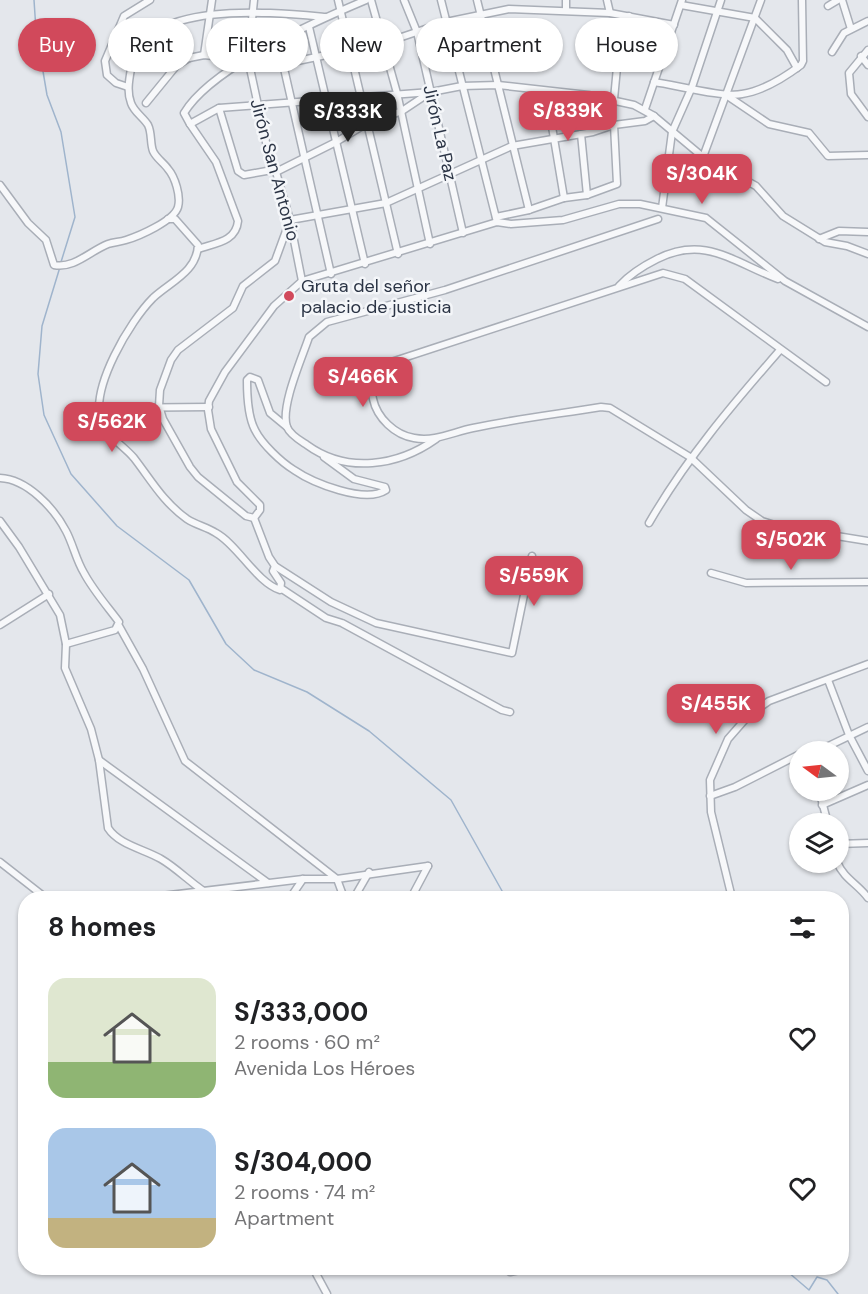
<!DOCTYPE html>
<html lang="en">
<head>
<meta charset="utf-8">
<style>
	body { margin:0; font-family:"DM Sans",sans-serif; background:#f2f2f2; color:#202124; height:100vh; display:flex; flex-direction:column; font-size:22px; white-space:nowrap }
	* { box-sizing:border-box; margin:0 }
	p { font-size:20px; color:#757577 }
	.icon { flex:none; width:33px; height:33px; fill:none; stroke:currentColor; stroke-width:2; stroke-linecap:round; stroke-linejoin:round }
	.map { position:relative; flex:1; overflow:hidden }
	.sheet { position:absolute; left:18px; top:891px; width:831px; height:384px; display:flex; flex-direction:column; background:#fff; border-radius:24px; box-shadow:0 2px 4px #0004 }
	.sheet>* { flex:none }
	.top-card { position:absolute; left:18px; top:18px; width:832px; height:54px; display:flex; gap:12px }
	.needle { width:39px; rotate:285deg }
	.tools { position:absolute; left:789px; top:741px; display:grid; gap:12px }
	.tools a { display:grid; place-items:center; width:60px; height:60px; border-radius:50%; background:#fff; box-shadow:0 2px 4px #0004; font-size:30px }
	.price { position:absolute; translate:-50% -51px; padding:0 14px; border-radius:12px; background:#d1495b; color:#fff; font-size:20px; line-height:39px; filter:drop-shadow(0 2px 3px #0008) }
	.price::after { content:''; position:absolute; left:50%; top:36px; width:18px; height:14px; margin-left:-9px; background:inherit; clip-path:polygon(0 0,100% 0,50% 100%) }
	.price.on { background:#222; color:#fff }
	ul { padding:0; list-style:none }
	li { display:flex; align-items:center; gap:18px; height:150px; padding:0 30px }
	li span { display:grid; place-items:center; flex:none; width:168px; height:120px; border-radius:18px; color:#555 }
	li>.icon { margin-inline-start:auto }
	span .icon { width:72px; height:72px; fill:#fffc; stroke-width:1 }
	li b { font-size:26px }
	h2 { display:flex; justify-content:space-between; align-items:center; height:72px; padding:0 30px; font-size:26px }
	.tag { padding:0 21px; border-radius:27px; background:#fff; box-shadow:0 2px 4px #0004; font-size:21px; line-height:54px }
	.tag.on { background:#d1495b; color:#fff }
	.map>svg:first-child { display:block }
</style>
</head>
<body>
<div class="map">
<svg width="868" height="1294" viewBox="0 0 868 1294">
	<rect width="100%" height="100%" fill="#e4e7ec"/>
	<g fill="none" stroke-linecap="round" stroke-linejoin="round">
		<!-- stream -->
		<g stroke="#9fb4cc" stroke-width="1.5">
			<path d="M34 0 36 30 47 95 61 132 75 217 61 262"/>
			<path d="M60 267 42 326 38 374 44 415 71 474 117 526 189 580 226 644 254 670 307 692 369 731 451 800 506 898"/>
			<path d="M778 1268 788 1272 809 1290 817 1277 827 1280 838 1294"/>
		</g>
		<defs>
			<g id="street">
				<path d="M254 0 248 59 272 170 276 172 290 220 302 281"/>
				<path d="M338 0 398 254"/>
				<path d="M366 0C316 21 211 68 184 113L190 124 219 108 431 92 462 86 498 85 588 95 634 105 654 116 645 121 614 125 593 132 512 146 386 203 290 220 275 261 243 286 233 308 178 350 171 360 160 390 159 406 163 419 190 467 198 477 246 516 254 518 260 510V505L237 482 211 429 208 410 209 401 225 372 274 306 302 281 497 222 511 224 563 220 619 204H640L706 218 785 281 868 327"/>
				<path d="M371 0 397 93 430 244"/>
				<path d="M404 0 417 32 463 233"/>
				<path d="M441 0 497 222"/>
				<path d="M477 0 529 210"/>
				<path d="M566 0V10"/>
				<path d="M607 0 610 13"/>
				<path d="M842 0 851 29"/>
				<path d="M681 5 755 18 787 50 797 68"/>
				<path d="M828 6 838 0"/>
				<path d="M309 27 365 264"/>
				<path d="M149 32 189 58 204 55 283 64 384 43 446 22 509 9 610 13 674 25"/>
				<path d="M868 50 849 73 851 94 868 117"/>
				<path d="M832 52 844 33 868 21"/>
				<path d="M204 55 212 0"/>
				<path d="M861 56 868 65"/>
				<path d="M283 64 331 274"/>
				<path d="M654 82C676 85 724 98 742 94 762 91 785 77 801 65L803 61 802 0"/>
				<path d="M128 87 116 83 107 75 105 61 124 16 150 0"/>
				<path d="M546 91 564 198"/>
				<path d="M726 95 769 124 809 133 828 156 868 155"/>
				<path d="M614 99 618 57 629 16"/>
				<path d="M146 103 177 65 189 58"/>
				<path d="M219 108 238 171 244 175 272 170"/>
				<path d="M645 109 682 0"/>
				<path d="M654 116 703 157 756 186 783 216 825 242 847 246 868 254"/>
				<path d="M190 124 216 162 238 221C236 242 215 243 198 249"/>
				<path d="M581 134 587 195"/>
				<path d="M703 157 761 0"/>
				<path d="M276 172 336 142 366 124 402 111 429 93"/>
				<path d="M0 185 28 223 46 240 54 265C74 269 90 251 108 244 114 242 120 242 126 240 139 236 174 221 178 207 181 196 175 177 168 169 164 163 156 158 153 151 150 143 152 133 148 125 143 117 134 112 131 103 126 90 130 76 132 63 148 0 269 12 325 17"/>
				<path d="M662 208 672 132 692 87 721 0"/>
				<path d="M496 217 529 210 564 198 587 195 617 184 614 125"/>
				<path d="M168 219H175L198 245C197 272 170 282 153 298 130 321 90 388 101 421 107 437 123 445 134 458 151 480 163 502 187 519 196 525 207 527 216 533 238 545 256 582 280 590L281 583 273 571 275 566"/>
				<path d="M819 239 839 231 868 232"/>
				<path d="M619 286C630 274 643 266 657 259 705 235 733 262 778 279"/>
				<path d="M826 382 685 279 663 273 382 365C373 373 370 387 373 399 377 418 395 435 414 438 435 442 453 432 473 428 515 419 558 414 601 407L610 408 690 457 746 510 762 521 781 527 868 541"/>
				<path d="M99 408 209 407"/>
				<path d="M287 427 270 413 258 380 250 377 247 380C247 395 248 417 255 430 262 444 281 462 294 470 313 483 365 504 386 490L385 487 354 479 324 457"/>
				<path d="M436 439C398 466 347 474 307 445 301 441 290 435 287 427 280 407 302 358 309 337L327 322 445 290 658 219"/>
				<path d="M0 478C27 479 54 508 66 531 73 544 76 560 84 573 93 590 107 606 119 622L115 630 66 644"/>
				<path d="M254 518 269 557 275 566 331 602 376 623 512 653 532 556"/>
				<path d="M0 521 19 547 60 615 66 644 65 668 91 729 99 760 108 828C119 845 144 849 161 859 180 870 195 888 215 898"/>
				<path d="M649 523C686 459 732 405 780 350"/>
				<path d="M711 573 746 583 868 582"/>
				<path d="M282 589 326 618 342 623 502 710 510 712"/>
				<path d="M0 625 49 594"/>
				<path d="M119 626 143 669 185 761 337 879 344 898"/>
				<path d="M828 680 849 735 868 771"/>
				<path d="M816 752 868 727"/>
				<path d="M99 760 268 883"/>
				<path d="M819 790 828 824"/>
				<path d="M710 796 735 787 800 754"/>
				<path d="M822 805 868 785"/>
				<path d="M838 844 868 843"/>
				<path d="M0 862 46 898"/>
				<path d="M837 862C844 879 858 884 868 898"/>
				<path d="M145 898 303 879H337L428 866"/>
				<path d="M290 898 303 879"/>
				<path d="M354 898 369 872"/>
				<path d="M411 898 428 866"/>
				<path d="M732 898 711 812 710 780 728 739 749 715 769 701 868 664"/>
				<path d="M313 1268 327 1294"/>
				<path d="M505 1268 510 1272 529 1268"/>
			</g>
		</defs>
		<!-- street casing -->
		<use href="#street" stroke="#a9aeb7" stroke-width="9"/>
		<!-- street -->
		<use href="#street" stroke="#f7f8fa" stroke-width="6"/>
	</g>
	<!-- markers -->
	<circle fill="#d1495b" stroke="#f4f6f9" stroke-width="2" cx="289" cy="296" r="6"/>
	<g text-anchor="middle" stroke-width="5" stroke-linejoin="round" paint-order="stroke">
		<!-- street labels -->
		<g font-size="18" fill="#2b3445" stroke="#f4f6f9">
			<text transform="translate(440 133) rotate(77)" y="6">Jirón La Paz</text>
			<text transform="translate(275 170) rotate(75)" y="6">Jirón San Antonio</text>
		</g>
		<!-- poi labels -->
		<g font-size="18" fill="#2b3445" stroke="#f4f6f9" text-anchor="start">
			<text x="301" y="292">Gruta del señor<tspan x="301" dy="21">palacio de justicia</tspan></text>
		</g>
	</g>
</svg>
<div class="tools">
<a><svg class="needle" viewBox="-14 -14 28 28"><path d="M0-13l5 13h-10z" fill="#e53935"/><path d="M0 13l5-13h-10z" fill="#757577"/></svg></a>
<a><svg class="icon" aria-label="layers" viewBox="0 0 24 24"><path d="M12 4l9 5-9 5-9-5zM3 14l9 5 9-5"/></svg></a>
</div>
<b class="price" style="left:568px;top:142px">S/839K</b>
<b class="price on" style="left:348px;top:143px">S/333K</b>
<b class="price" style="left:702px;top:205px">S/304K</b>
<b class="price" style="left:363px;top:408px">S/466K</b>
<b class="price" style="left:112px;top:453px">S/562K</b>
<b class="price" style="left:791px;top:571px">S/502K</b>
<b class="price" style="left:534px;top:607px">S/559K</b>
<b class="price" style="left:716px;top:735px">S/455K</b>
<div class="top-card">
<a class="tag on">Buy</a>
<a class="tag">Rent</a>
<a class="tag">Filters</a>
<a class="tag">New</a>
<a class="tag">Apartment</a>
<a class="tag">House</a>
</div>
<section class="sheet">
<h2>8 homes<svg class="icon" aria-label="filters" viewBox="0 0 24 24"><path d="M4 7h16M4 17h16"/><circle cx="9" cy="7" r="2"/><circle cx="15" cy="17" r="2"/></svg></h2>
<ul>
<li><span style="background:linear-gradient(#dfe7d0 70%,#8fb573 0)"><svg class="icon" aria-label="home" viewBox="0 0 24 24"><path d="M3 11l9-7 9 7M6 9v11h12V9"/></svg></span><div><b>S/333,000</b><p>2 rooms · 60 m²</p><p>Avenida Los Héroes</p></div><svg class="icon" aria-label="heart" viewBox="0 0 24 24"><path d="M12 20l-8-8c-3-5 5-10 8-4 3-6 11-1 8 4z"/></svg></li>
<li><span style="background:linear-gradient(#a9c7e8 75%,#c2b280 0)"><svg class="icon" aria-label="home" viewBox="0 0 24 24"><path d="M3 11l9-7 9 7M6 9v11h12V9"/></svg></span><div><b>S/304,000</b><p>2 rooms · 74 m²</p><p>Apartment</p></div><svg class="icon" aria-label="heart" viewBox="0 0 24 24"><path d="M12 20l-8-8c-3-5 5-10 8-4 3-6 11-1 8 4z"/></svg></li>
</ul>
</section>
</div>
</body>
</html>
